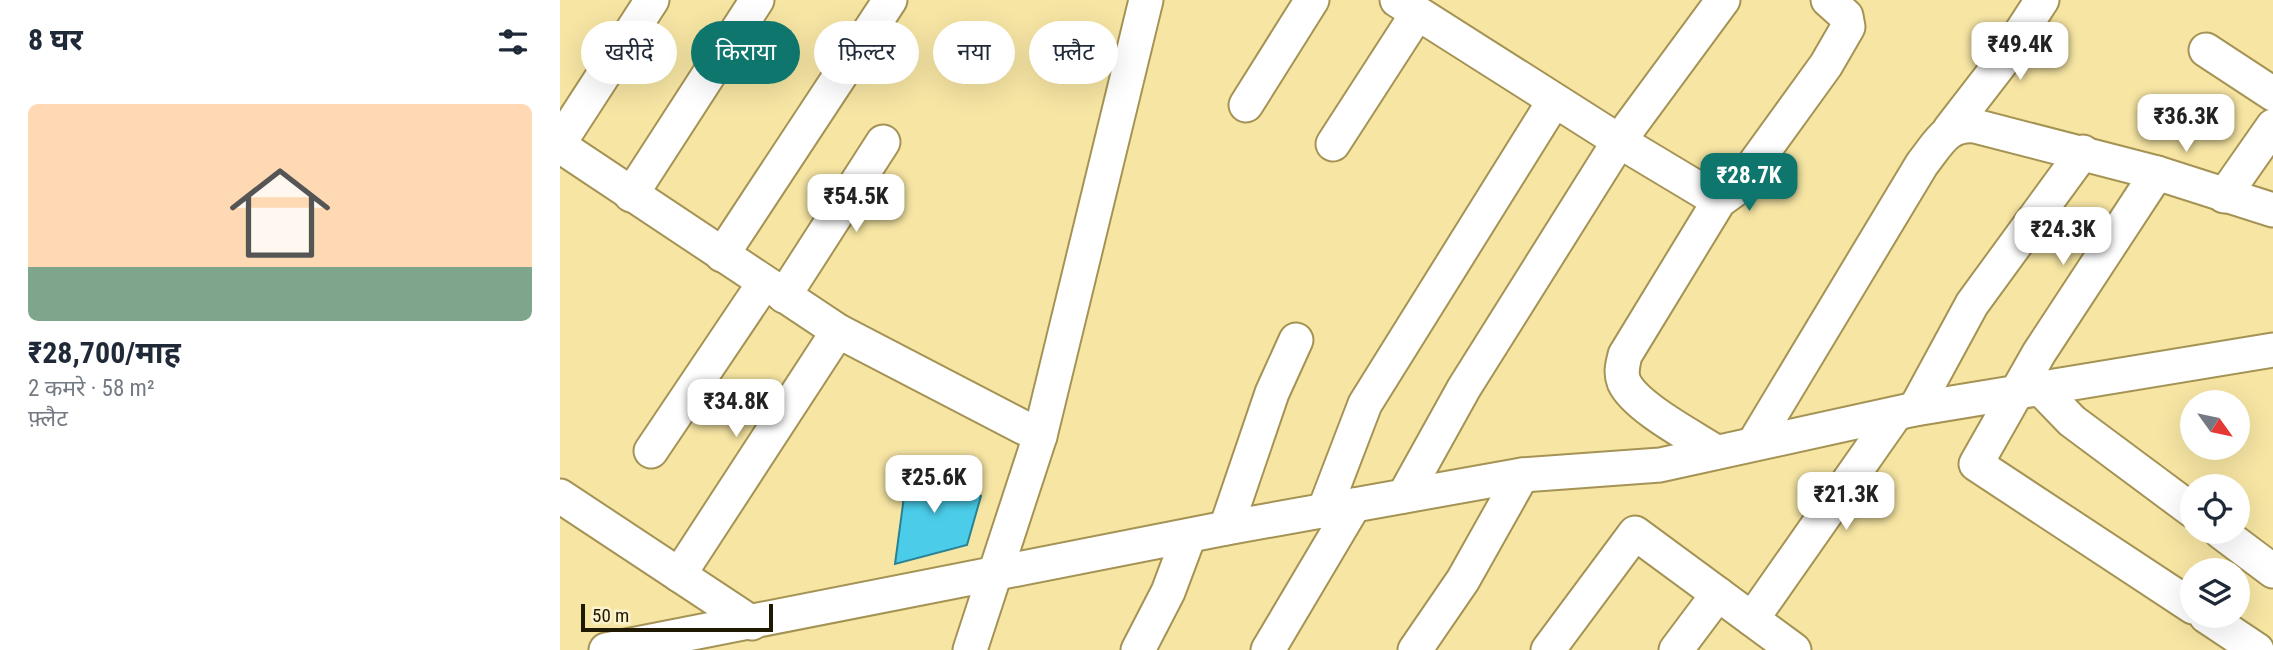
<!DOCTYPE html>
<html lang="hi">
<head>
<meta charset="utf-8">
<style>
	body { margin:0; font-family:"Roboto Condensed","Noto Sans Devanagari",sans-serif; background:#f2f2f3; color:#1f2937; height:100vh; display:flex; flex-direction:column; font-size:26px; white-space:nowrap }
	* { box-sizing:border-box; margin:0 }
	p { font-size:23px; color:#747a83 }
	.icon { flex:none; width:38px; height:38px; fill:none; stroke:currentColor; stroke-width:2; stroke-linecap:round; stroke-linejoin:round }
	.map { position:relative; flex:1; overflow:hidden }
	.drawer { display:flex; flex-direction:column; background:#fff; width:560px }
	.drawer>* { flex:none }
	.top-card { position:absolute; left:21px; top:21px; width:665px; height:63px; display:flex; gap:14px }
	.needle { width:46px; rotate:123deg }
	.tools { position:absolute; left:1620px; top:390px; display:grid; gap:14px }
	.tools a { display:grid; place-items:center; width:70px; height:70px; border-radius:50%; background:#fff; box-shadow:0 7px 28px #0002; font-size:35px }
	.scale { position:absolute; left:21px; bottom:18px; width:192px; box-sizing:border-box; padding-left:7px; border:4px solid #1f1901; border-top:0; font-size:19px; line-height:24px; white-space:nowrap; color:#1f1901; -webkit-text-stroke:5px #fcf2cc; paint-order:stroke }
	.price { position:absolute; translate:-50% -60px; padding:0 16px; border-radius:14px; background:#fff; color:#222; font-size:23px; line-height:46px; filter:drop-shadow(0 2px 4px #0008) }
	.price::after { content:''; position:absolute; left:50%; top:42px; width:21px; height:16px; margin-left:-10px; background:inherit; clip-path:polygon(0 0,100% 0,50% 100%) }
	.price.on { background:#0f766e; color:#fff }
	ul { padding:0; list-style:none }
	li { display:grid; align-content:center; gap:14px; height:371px; padding:0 28px }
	li span { display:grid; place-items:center; height:217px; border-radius:10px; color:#555 }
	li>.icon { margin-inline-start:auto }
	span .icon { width:126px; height:126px; fill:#fffc; stroke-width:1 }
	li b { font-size:30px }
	h2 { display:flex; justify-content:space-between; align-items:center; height:84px; padding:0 28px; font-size:30px }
	.pill { padding:0 24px; border-radius:32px; background:#fff; box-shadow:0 7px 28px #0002; font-size:24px; line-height:63px }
	.pill.on { background:#0f766e; color:#fff }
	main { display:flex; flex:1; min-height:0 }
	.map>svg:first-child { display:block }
</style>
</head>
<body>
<main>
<section class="drawer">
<h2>8 घर<svg class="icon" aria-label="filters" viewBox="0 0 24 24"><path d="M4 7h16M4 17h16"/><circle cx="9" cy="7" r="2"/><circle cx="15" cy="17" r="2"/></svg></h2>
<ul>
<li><span style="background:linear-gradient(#ffd9b3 75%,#7fa58c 0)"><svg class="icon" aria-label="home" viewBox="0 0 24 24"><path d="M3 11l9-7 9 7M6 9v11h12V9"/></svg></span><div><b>₹28,700/माह</b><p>2 कमरे · 58 m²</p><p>फ़्लैट</p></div></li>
</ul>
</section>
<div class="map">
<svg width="1713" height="650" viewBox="0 0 1713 650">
	<rect width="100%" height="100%" fill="#f6e5a3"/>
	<!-- building -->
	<path fill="#4bcde9" stroke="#2a8294" stroke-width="2" d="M349 459 421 496 407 545 335 564Z"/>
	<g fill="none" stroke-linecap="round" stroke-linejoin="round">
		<defs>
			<g id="minor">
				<path d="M837 0 1059 141 1159 201"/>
				<path d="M1646 50 1713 94"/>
				<path d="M686 105 752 0"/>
				<path d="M1390 129 1441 63 1482 0"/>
				<path d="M0 142 92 0"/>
				<path d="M773 144 857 14"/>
				<path d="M0 146 278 331 480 436"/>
				<path d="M1597 173 1479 353 1416 464 1633 607"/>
				<path d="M71 195 197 0"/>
				<path d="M1664 196 1713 126"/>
				<path d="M162 255 330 0"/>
				<path d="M224 296 323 142"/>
				<path d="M1480 388 1512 421 1633 511"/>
				<path d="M1355 409 1412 304 1523 152"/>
				<path d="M1194 443 1362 164C1378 144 1387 123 1415 126L1597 173 1713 210"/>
				<path d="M91 451 204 283"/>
				<path d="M1156 452C1133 437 1075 407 1064 382 1060 372 1063 364 1065 355L1159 201 1177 188 1266 65 1288 27 1286 16 1268 0"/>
				<path d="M0 496 192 623"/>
				<path d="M844 496 904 388 1059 141 1163 0"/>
				<path d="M764 511 805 404 994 101"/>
				<path d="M666 528 712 393 736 340"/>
				<path d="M1661 532 1713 571"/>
				<path d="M119 575 278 331"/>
				<path d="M1646 616 1697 650"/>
				<path d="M1192 619 1335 415"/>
				<path d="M46 650 666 528 962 475 1100 465 1355 409 1713 350"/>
				<path d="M410 650 480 436 586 0"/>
				<path d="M578 650 608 592 629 536"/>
				<path d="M708 650 794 505"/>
				<path d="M855 650 903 580 962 475"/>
				<path d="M988 650 1075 533 1234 650"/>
				<path d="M1116 650 1158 594"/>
			</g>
		</defs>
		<!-- minor casing -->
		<use href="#minor" stroke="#a49354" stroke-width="37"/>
		<!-- minor -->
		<use href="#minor" stroke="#fff" stroke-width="33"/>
	</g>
</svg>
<div class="tools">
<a><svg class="needle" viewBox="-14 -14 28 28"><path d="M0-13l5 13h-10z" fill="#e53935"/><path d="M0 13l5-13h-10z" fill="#747a83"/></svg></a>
<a><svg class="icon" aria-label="locate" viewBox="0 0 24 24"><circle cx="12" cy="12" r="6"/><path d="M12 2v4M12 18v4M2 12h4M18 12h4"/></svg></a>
<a><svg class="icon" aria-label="layers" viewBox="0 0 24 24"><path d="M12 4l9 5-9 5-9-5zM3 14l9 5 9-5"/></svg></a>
</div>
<div class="scale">50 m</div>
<b class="price" style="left:1460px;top:82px">₹49.4K</b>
<b class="price" style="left:1626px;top:154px">₹36.3K</b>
<b class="price on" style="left:1189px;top:213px">₹28.7K</b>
<b class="price" style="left:296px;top:234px">₹54.5K</b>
<b class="price" style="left:1503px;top:267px">₹24.3K</b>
<b class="price" style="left:176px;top:439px">₹34.8K</b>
<b class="price" style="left:374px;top:515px">₹25.6K</b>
<b class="price" style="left:1286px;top:532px">₹21.3K</b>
<div class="top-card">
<a class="pill">खरीदें</a>
<a class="pill on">किराया</a>
<a class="pill">फ़िल्टर</a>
<a class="pill">नया</a>
<a class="pill">फ़्लैट</a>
</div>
</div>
</main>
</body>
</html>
